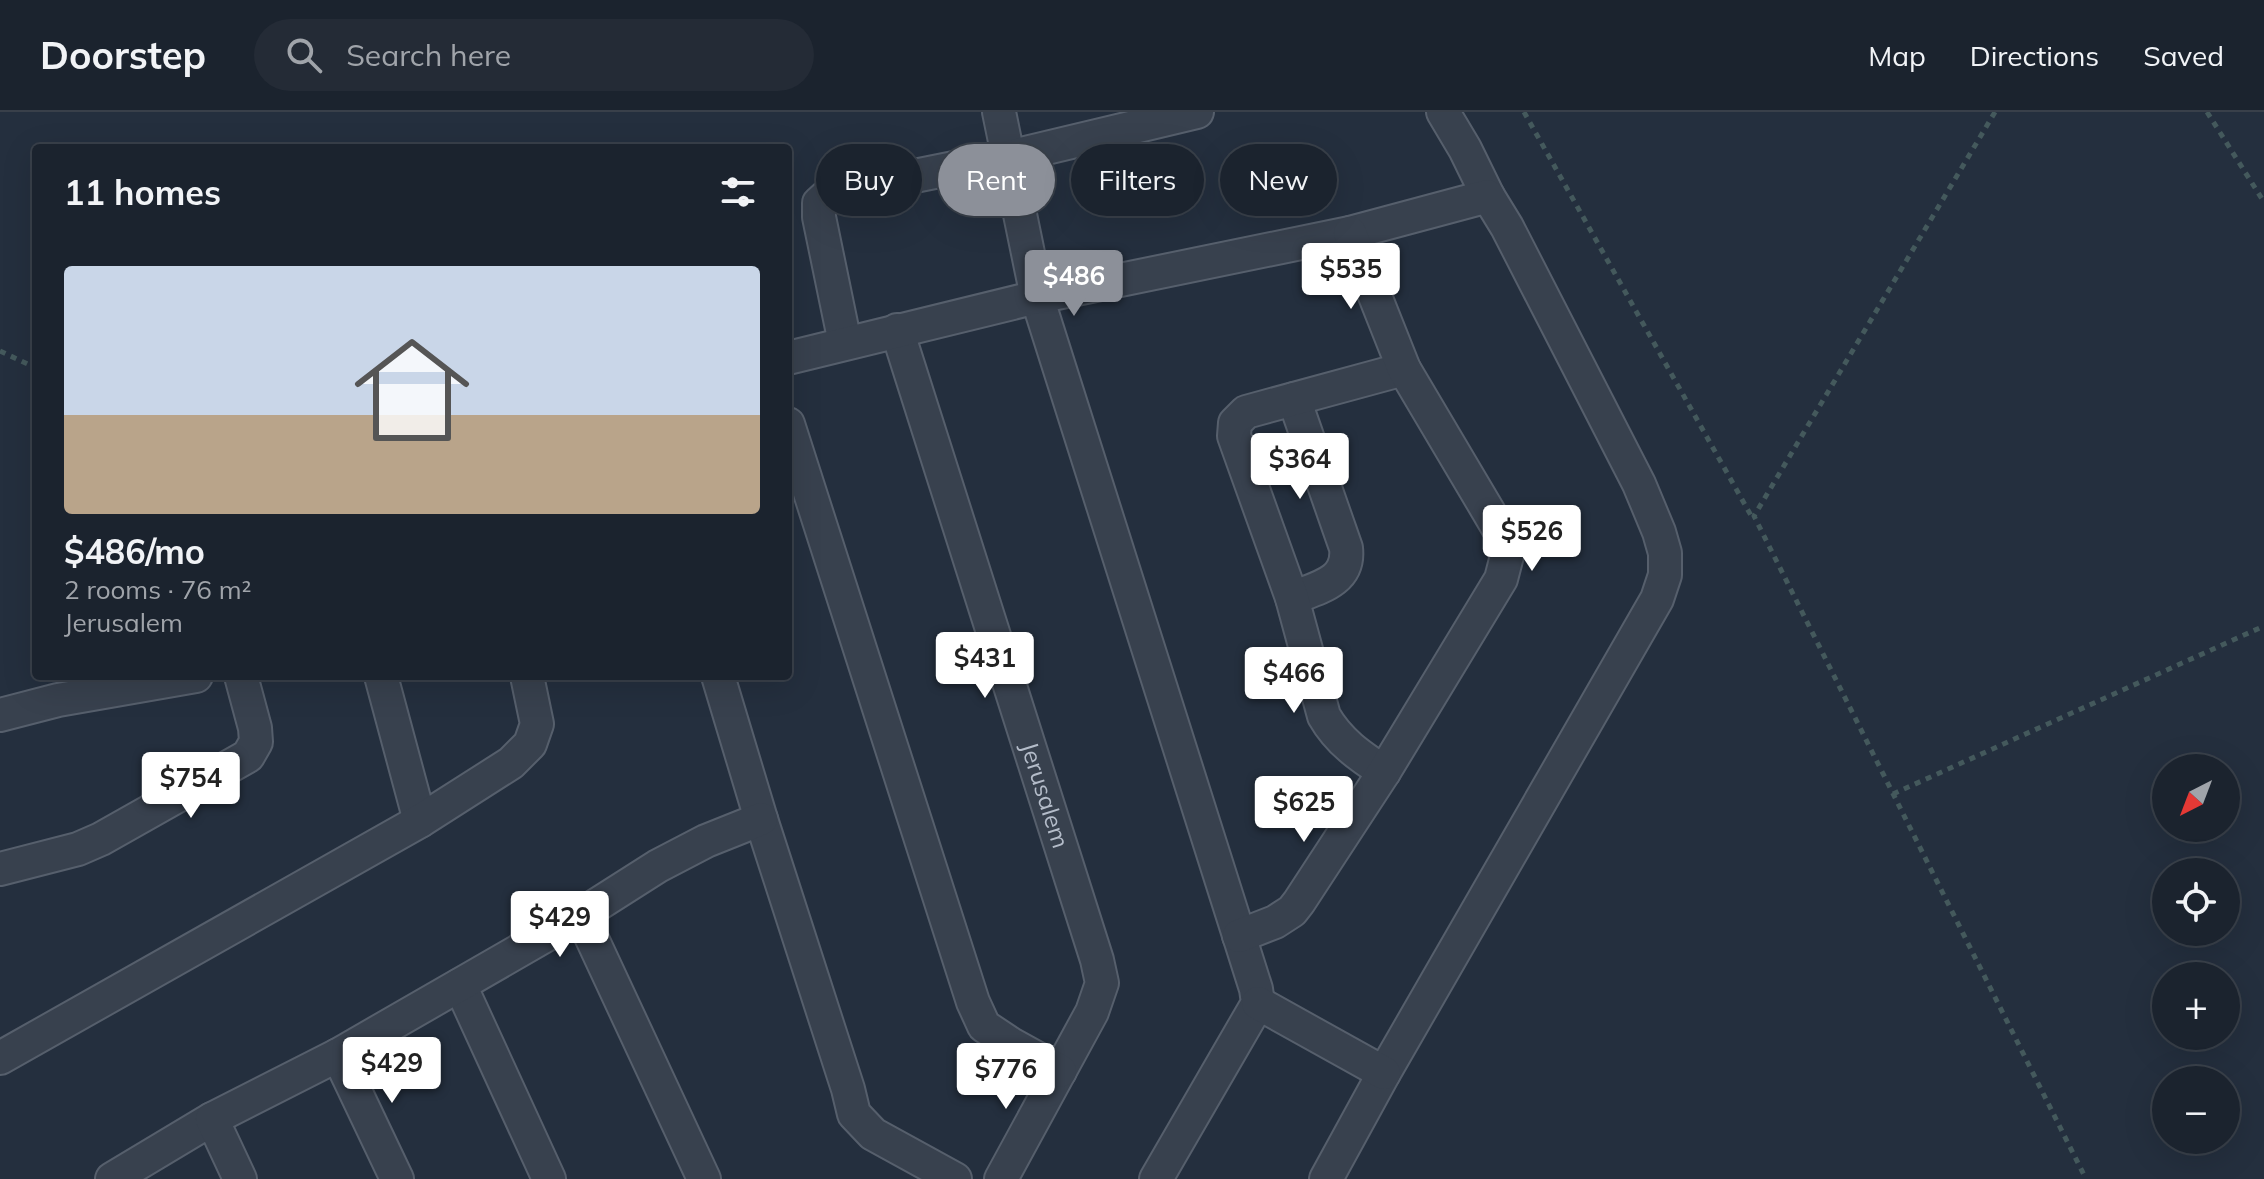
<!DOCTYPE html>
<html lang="en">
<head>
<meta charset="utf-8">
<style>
	body { margin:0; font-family:Mulish,sans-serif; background:#242b36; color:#f1f3f6; height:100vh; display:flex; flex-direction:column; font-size:30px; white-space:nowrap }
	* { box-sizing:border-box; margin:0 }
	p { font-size:26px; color:#a0a4aa }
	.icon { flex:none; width:44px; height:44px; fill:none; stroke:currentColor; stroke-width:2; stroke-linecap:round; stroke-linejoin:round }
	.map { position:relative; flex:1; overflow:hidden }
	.details { position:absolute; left:32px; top:32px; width:760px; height:536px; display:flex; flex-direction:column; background:#1b232e; border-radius:8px; box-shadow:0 8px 32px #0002,0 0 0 2px #39404a }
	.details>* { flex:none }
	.top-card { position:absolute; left:816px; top:32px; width:760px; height:72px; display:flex; gap:16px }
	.needle { width:52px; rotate:222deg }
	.buttons { position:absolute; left:2152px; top:642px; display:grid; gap:16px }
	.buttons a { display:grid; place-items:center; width:88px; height:88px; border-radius:50%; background:#1b232e; box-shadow:0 8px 32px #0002,0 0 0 2px #39404a; font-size:40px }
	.price { position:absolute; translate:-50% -68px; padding:0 18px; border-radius:8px; background:#fff; color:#222; font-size:26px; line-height:52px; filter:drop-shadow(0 2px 4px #0008) }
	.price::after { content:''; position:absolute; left:50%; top:48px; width:24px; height:18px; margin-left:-12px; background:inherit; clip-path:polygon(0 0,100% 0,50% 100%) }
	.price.on { background:#8c9099; color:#fff }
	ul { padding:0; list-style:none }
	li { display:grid; align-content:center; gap:16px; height:424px; padding:0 32px }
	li+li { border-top:2px solid #39404a }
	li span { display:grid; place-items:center; height:248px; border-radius:8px; color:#555 }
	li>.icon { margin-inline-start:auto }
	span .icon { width:144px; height:144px; fill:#fffc; stroke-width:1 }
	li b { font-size:34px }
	h2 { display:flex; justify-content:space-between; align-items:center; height:96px; padding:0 32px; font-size:34px }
	.chip { padding:0 28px; border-radius:36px; background:#1b232e; box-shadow:0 8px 32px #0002,0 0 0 2px #39404a; font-size:28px; line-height:72px }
	.chip.on { background:#8c9099; color:#fff }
	header { display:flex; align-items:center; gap:48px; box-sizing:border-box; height:112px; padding:0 40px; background:#1b232e; border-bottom:2px solid #39404a }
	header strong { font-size:38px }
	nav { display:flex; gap:44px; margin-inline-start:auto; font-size:28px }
	.search { width:560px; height:72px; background:#242b36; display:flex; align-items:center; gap:20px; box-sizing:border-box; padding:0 28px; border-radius:44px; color:#a0a4aa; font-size:30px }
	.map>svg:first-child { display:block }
</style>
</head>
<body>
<header>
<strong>Doorstep</strong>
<div class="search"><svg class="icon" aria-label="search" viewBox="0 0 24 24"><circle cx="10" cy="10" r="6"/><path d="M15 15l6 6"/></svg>Search here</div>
<nav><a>Map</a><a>Directions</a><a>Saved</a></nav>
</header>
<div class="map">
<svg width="2264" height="1067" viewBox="0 0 2264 1067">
	<rect width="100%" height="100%" fill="#242f3e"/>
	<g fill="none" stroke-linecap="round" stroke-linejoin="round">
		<defs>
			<g id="street">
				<path d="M999 0 1037 185 1256 877 1258 891 1156 1067"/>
				<path d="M1443 0 1465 37 1488 84"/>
				<path id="s1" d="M897 218 1097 848 1102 871 1092 900 1001 1067"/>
				<path d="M845 231 819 105V91L830 81 1009 45 1197 0"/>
				<path d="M788 246 1037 185 1350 121 1488 84 1507 115 1639 372 1659 420 1665 441V463L1657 487 1384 961 1326 1067"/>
				<path d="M788 312 973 890 984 914 1011 932 1060 959"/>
				<path d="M1292 486C1317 476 1350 470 1346 436L1294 287"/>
				<path d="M381 564 420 709"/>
				<path d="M718 564 761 707 848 977 854 1002 873 1022 955 1067"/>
				<path d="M0 603 58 588 196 564"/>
				<path d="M1384 660C1360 644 1339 630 1324 604L1292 486 1234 324 1235 311 1246 300 1404 257"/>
				<path d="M0 757 78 737 101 727 248 644 256 630 255 616 241 564"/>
				<path d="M581 803 704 1067"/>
				<path d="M1239 824 1275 810 1292 799 1299 790 1384 660 1501 467 1508 440 1500 419 1404 257 1350 121"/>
				<path d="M460 873 549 1067"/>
				<path d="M1258 891 1384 961"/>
				<path d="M338 943 397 1067"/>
				<path d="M0 946 420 709 511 651 530 632 537 612 527 564"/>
				<path d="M112 1067 212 1007"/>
				<path d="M240 1067 212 1007 338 943 581 803 658 754 706 729 761 707"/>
			</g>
		</defs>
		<!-- street casing -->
		<use href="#street" stroke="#565f6c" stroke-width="36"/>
		<!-- path -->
		<g stroke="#44595c" stroke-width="5" stroke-dasharray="6 6" stroke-linecap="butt">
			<path d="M1524 0 1753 407"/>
			<path d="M1995 0 1754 404 2086 1067"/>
			<path d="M2207 0 2264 90"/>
			<path d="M0 239 36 256"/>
			<path d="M1893 682 2264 514"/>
		</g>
		<!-- street -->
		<use href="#street" stroke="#38414e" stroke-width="32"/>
	</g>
	<g text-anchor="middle" stroke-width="6" stroke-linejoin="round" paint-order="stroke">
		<!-- street labels -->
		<g font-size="24" fill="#b4bcc9" stroke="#1d2633">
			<text dy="8" stroke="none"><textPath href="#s1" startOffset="488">Jerusalem</textPath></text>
		</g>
	</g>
</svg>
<div class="buttons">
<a><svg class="needle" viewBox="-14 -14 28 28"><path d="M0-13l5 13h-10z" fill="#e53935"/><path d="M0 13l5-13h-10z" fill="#a0a4aa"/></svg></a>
<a><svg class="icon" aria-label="locate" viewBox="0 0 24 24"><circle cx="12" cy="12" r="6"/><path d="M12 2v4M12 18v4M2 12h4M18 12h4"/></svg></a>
<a>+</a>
<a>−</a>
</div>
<b class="price" style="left:1351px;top:199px">$535</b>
<b class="price on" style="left:1074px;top:206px">$486</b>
<b class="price" style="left:1300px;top:389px">$364</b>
<b class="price" style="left:1532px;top:461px">$526</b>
<b class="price" style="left:985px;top:588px">$431</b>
<b class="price" style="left:1294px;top:603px">$466</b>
<b class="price" style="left:191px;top:708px">$754</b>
<b class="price" style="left:1304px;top:732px">$625</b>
<b class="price" style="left:560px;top:847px">$429</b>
<b class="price" style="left:392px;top:993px">$429</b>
<b class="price" style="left:1006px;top:999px">$776</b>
<div class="top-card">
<a class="chip">Buy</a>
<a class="chip on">Rent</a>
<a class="chip">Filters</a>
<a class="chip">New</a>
</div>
<section class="details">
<h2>11 homes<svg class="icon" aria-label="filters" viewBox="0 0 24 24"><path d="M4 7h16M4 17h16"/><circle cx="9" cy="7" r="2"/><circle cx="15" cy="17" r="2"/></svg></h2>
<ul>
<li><span style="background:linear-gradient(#c9d6e8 60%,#b9a48a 0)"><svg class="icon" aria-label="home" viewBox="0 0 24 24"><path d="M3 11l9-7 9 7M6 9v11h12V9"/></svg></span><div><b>$486/mo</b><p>2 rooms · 76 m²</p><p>Jerusalem</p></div></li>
</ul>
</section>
</div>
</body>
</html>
